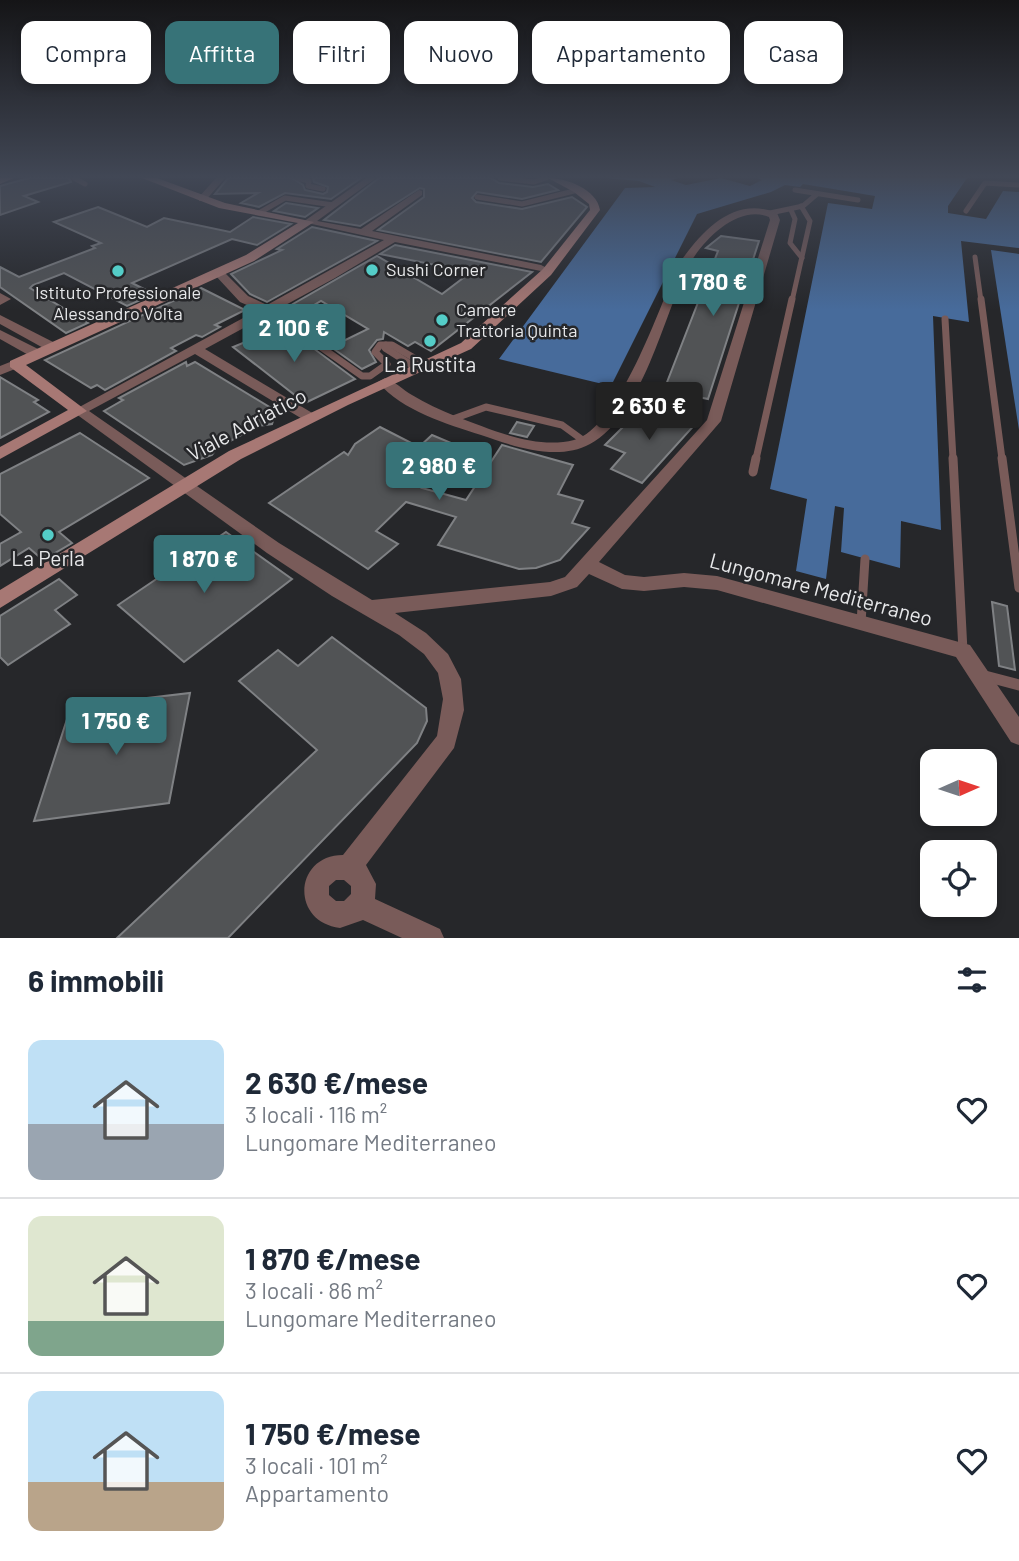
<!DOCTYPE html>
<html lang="it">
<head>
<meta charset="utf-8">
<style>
	body { margin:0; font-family:Barlow,sans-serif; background:#f2f2f3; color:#1f2937; height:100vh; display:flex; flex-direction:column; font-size:26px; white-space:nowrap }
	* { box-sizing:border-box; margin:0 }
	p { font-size:23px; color:#747a83 }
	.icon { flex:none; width:38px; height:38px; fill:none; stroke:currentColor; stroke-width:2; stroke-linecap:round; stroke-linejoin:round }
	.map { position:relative; height:938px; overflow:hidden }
	.sheet { display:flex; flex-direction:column; background:#fff; flex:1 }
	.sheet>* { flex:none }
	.top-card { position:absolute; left:21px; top:21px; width:978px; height:63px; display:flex; gap:14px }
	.needle { width:46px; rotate:87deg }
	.controls { position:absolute; left:920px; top:749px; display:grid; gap:14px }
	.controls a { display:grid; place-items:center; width:77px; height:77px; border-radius:14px; background:#fff; box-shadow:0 4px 10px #0003; font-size:35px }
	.price { position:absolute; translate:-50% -60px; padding:0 16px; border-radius:7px; background:#377378; color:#fff; font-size:23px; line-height:46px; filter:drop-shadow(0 2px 4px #0008) }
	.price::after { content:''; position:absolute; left:50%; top:42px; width:21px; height:16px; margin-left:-10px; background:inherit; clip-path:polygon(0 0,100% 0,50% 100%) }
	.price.on { background:#222; color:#fff }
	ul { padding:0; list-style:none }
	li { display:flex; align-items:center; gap:21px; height:175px; padding:0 28px }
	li+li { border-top:2px solid #e0e1e3 }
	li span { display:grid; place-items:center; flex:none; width:196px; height:140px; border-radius:14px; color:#555 }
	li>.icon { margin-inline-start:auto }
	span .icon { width:84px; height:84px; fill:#fffc; stroke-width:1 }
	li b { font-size:30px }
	h2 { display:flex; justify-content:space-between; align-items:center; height:84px; padding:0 28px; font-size:30px }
	.chip { padding:0 24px; border-radius:14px; background:#fff; box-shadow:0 4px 10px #0003; font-size:24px; line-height:63px }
	.chip.on { background:#377378; color:#fff }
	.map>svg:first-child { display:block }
</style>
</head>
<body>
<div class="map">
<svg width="1019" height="938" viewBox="0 0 1019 938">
	<rect width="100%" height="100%" fill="#26272a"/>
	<!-- water -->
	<g fill="#476b9b">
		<path d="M606 178H678L671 180 686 185 721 178 750 186 762 180 757 178H967L948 206V213L986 219 1003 191 1019 192V248L961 241 969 322 933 316 941 530 901 521 900 568 841 552 844 508 835 506 826 579 796 571 807 499 770 489 828 203 872 209 875 196 803 184 800 187 785 185 771 192 697 214 611 386 499 359 625 188 655 187 639 181Z"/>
		<path d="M991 250 1019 254V430Z"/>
	</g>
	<!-- building -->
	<g fill="#515355" stroke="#7f8184" stroke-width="2">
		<path d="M29 178H69L71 182 24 196 38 202 0 215V186Z"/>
		<path d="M228 178H292L303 185 305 190 323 194 327 192 328 187 314 182 313 178H361L331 199 285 193 259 207 241 203 258 193 215 194Z"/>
		<path d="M379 178H491L499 183 533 187 548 184 558 190 522 199 477 192 472 198 476 202 522 209 572 197 587 207 541 262 378 230 424 197V189L420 188 360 226 324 220Z"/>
		<path d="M286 203 318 208 305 217 274 211Z"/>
		<path d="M98 207 147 227 164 218 230 232 253 217 291 224 257 245 232 239 132 283 154 294 127 306 64 273 33 285 30 288 88 323 66 333 0 287V267L19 277 95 248 92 246 101 243 54 222Z"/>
		<path d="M312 227 377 241 267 302 250 294 231 274 282 250 277 249Z"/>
		<path d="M721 236 759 241 708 399 664 390 718 251 706 248Z"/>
		<path d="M395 245 532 272 431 351 415 342 408 346 384 332 383 339 377 340 369 350 376 362 362 369 331 347 368 329 321 301 297 315 286 308 377 256 442 294 471 272 380 254Z"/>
		<path d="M201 288 245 310 215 325 220 327 202 337 196 335 171 348 176 351 105 390 97 385 91 388 45 360Z"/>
		<path d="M282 327 290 331 355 379 305 403 233 347Z"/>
		<path d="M186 362 187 366 195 362 276 411 272 424 258 426 217 448 212 455 184 465 104 411 123 400 119 398Z"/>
		<path d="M0 377 38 400 34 402 49 412 0 438Z"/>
		<path d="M669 408 699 420 642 483 611 469 625 453 605 445 638 412 657 420Z"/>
		<path d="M517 422 534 426 527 437 510 433Z"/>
		<path d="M380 427 419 447 432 435 463 448 422 488 466 500 502 445 573 465 558 494 583 501 572 523 589 528 560 560 536 568 519 569 438 545 456 517 406 502 376 531 398 544 368 569 269 503 344 452 348 455 355 444Z"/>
		<path d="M80 433 149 478 59 532 72 543 43 560 29 548 0 566V544L21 532 0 514V474Z"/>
		<path d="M226 532 292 579 184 662 118 605Z"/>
		<path d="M59 579 77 595 55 610 70 624 8 665 0 657V616Z"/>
		<path d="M992 602 1007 606 1015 670 999 666Z"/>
		<path d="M332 637 426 708 427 721 417 743 228 938H117L317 750 239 681 278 650 298 666Z"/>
		<path d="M190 693 169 803 34 821 71 707Z"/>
	</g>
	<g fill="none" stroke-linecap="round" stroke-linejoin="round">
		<!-- lane-far3 -->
		<g stroke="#795b59" stroke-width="5">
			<path d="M74 178 85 184"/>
			<path d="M297 178 309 181 308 186 323 189"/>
			<path d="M500 178 534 182 546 178"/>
			<path d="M795 190 858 200"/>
			<path d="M477 197 522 204 578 190"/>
			<path d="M791 210 795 219 790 243 802 258"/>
			<path d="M966 211 985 183 1019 185"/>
			<path d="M259 213 285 198 333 205"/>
			<path d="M770 213 803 206 817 194"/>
			<path d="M975 257 981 301"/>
			<path d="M792 301 810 221 801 206"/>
		</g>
		<!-- lane-far2 -->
		<g stroke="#795b59" stroke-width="7">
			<path d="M981 299 1002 459"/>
			<path d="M276 306 298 331 362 376H370L387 364 375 352 380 345H392L426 365"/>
			<path d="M945 319 953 459"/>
			<path d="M386 345 385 348 418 369"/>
			<path d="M453 419 486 407 562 425 584 441"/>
			<path d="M756 459 792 299"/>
		</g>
		<!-- lane-far1 -->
		<g stroke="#795b59" stroke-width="9">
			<path d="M953 458 963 651"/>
			<path d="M1002 458 1019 588"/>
			<path d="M753 472 756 458"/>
			<path d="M861 623 865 559"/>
		</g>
		<!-- lane -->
		<path stroke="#795b59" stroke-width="11" d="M985 676 1019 685"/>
		<!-- street -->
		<g fill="#795b59" fill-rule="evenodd">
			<path d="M216 178H225L205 201H199V197Z"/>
			<path d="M366 178H376L317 221 361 229 419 190 422 191V195L372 231 541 265 547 268 541 271 395 242 335 278 205 349 314 414 316 417 314 420H304L195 354 89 411 279 543 372 600 550 582 565 577 707 420 770 220 769 217C738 204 703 240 689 265 663 316 643 416 590 444 557 462 513 446 481 435 447 424 402 411 378 382L385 378C395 381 403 390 412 395 425 403 440 410 455 416 490 429 535 450 574 440 619 428 660 306 678 265 701 232 733 195 777 213L780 220 721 421 599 562 625 575 644 577 684 573 717 576 970 645 1019 717V745L1011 742 956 657 717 590 684 587 644 591 622 589 589 574 577 587 551 596 395 613 426 633 448 654 461 679 464 710 454 748 366 865 376 884 375 899 440 929 444 938H402L363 920 340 928C290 922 294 855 343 855L437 736 443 699 438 673 424 654 399 635 332 596 267 553 72 411 258 310 240 302 215 275V271H223L248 296 267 305 384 240 303 222ZM336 880H344L351 886V894L344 901H336L329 895V886Z"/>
			<path d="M0 293 11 299 0 305Z"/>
			<path d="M0 315 57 344 58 347 52 351 47 350 0 324Z"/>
			<path d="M0 330 42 351 44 354 37 358 32 357 0 339Z"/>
			<path d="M15 360 20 361V367L0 375V366Z"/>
		</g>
		<!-- secondary -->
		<g fill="#a77874" fill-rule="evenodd">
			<path d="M0 178H14L0 184Z"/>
			<path d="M142 178H157L225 203 314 222 254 261 26 365 87 411 0 459V447L68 410 10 367V361L246 255 298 223 219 208Z"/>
			<path d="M548 178C566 178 597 189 600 210L551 275 471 349 348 405 241 459 0 608V590L229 451 461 343 543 269 590 210 589 204 574 192Z"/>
		</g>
	</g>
	<!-- sky -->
	<linearGradient id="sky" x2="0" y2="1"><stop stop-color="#151517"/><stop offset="0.57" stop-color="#414755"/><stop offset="1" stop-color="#414755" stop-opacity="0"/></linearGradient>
	<rect width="1019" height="310" fill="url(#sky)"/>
	<!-- markers -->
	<g fill="#54cdc8" stroke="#26272a" stroke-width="2.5">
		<circle cx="372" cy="270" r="7"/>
		<circle cx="118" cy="271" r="7"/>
		<circle cx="442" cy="320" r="7"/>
		<circle cx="430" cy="341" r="7"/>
		<circle cx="48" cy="535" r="7"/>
	</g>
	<g text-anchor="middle" stroke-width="5" stroke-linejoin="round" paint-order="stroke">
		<!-- far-poi labels -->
		<g font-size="18" fill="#e7e8ea" stroke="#26272a" text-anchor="start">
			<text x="386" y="276">Sushi Corner</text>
			<text x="118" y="299" text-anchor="middle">Istituto Professionale<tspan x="118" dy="21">Alessandro Volta</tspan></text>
			<text x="456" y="316">Camere<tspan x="456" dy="21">Trattoria Quinta</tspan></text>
		</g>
		<!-- poi labels -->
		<g font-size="21" fill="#e7e8ea" stroke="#26272a">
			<text x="430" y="372">La Rustita</text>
			<text x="48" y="566">La Perla</text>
		</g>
		<!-- street labels -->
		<g font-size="21" fill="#e7e8ea" stroke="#26272a">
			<text transform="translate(247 425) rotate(-28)" y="7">Viale Adriatico</text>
			<text transform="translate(821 590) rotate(15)" y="7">Lungomare Mediterraneo</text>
		</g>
	</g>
</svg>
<div class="controls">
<a><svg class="needle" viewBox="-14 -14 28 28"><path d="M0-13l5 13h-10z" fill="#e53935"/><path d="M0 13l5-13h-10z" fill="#747a83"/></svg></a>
<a><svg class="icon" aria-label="locate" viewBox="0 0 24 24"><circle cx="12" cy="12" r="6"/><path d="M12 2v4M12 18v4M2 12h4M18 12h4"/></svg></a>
</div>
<b class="price" style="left:713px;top:318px">1 780 €</b>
<b class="price" style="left:294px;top:364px">2 100 €</b>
<b class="price on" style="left:649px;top:442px">2 630 €</b>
<b class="price" style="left:439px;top:502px">2 980 €</b>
<b class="price" style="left:204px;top:595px">1 870 €</b>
<b class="price" style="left:116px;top:757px">1 750 €</b>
<div class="top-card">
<a class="chip">Compra</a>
<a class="chip on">Affitta</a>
<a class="chip">Filtri</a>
<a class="chip">Nuovo</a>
<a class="chip">Appartamento</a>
<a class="chip">Casa</a>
</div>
</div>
<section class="sheet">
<h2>6 immobili<svg class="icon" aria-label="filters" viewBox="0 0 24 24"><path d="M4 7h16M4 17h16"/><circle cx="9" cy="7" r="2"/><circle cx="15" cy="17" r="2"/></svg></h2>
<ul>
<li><span style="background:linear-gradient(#bfe0f5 60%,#9aa5b1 0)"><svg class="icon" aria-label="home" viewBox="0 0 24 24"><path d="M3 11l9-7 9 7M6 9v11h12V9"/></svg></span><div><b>2 630 €/mese</b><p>3 locali · 116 m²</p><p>Lungomare Mediterraneo</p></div><svg class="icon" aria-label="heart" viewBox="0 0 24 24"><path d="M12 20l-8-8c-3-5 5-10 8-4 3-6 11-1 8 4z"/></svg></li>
<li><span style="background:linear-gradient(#dfe7d0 75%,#7fa58c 0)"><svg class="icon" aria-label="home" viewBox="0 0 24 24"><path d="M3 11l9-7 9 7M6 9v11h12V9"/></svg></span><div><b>1 870 €/mese</b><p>3 locali · 86 m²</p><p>Lungomare Mediterraneo</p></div><svg class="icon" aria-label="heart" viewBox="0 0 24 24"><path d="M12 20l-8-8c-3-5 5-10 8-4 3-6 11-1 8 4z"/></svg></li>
<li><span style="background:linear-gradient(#bfe0f5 65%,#b9a48a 0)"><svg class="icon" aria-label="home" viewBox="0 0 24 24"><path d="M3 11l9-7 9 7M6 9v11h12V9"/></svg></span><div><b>1 750 €/mese</b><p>3 locali · 101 m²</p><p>Appartamento</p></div><svg class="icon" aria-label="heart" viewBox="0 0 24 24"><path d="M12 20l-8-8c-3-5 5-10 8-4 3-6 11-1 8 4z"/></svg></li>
</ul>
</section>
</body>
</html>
